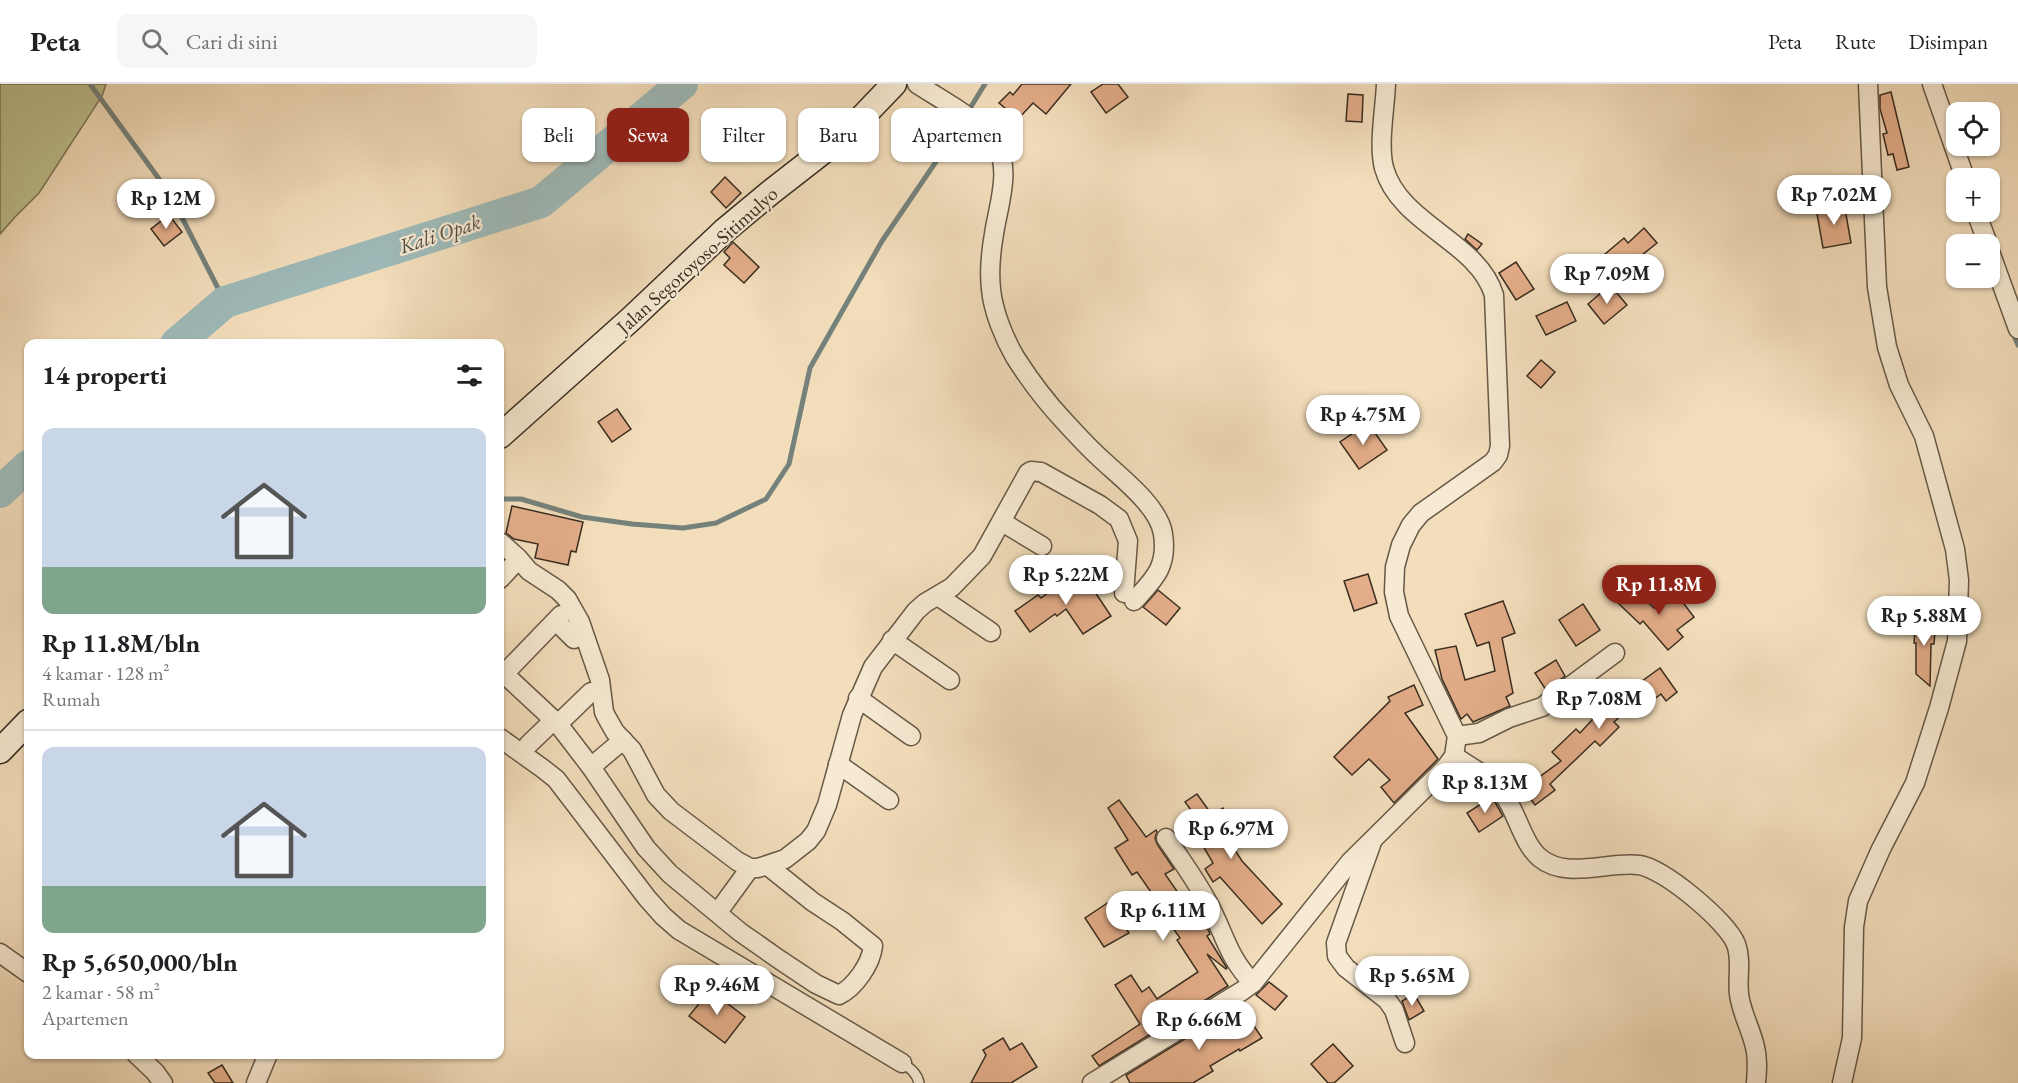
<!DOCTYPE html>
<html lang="id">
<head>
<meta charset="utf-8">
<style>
	body { margin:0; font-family:"EB Garamond",serif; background:#f6f6f6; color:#202124; height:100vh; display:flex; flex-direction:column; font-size:22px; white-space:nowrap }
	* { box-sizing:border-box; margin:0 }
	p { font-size:20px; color:#757577 }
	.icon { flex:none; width:33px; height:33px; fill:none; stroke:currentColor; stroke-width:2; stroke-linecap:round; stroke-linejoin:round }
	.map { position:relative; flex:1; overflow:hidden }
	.details { position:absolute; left:24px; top:255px; width:480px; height:720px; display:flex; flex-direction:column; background:#fff; border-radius:12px; box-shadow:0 2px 4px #0004 }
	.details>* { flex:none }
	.banner { position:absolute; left:522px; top:24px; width:570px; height:54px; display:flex; gap:12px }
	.tools { position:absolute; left:1946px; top:18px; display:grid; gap:12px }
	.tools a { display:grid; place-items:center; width:54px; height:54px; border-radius:12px; background:#fff; box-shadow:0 2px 4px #0004; font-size:30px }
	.price { position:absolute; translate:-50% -51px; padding:0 14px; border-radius:21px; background:#fff; color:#222; font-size:20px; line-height:39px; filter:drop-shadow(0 2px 3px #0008) }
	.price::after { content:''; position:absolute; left:50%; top:36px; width:18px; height:14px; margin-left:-9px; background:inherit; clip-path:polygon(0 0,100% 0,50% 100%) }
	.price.selected { background:#8f2418; color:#fff }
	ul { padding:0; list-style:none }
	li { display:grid; align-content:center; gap:12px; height:318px; padding:0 18px }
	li+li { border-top:2px solid #e0e0e0 }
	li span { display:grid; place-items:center; height:186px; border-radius:12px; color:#555 }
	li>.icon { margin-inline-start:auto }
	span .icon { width:108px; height:108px; fill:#fffc; stroke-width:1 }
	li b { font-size:26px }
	h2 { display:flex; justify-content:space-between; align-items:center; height:72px; padding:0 18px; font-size:26px }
	.pill { padding:0 21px; border-radius:12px; background:#fff; box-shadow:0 2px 4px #0004; font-size:21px; line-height:54px }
	.pill.selected { background:#8f2418; color:#fff }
	header { display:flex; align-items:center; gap:36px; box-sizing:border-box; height:84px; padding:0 30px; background:#fff; border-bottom:2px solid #e0e0e0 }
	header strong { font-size:28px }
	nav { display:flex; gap:33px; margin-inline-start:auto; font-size:21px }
	.search { width:420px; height:54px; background:#f6f6f6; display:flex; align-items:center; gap:15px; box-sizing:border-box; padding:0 21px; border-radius:12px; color:#757577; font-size:22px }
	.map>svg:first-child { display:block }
</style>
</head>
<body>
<header>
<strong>Peta</strong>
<div class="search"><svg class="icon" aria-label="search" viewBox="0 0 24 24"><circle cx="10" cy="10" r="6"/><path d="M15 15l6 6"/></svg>Cari di sini</div>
<nav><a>Peta</a><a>Rute</a><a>Disimpan</a></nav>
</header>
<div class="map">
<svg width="2018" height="999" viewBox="0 0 2018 999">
	<rect width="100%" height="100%" fill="#f3debc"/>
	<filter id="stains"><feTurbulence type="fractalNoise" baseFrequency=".00333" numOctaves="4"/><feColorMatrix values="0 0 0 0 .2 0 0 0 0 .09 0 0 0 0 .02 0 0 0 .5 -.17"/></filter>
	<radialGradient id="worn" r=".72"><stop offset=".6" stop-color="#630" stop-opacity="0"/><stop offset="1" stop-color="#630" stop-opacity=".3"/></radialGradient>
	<!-- green -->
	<path fill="#bec08e" stroke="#7b7657" stroke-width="1.5" d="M0 0H106L102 12 39 109 16 132 0 150Z"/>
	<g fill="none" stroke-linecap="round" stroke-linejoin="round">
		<!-- stream -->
		<g stroke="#75827c" stroke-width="5">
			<path d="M90 0 170 110 225 218"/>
			<path d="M972 21 985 0"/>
			<path d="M2013 249 2018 261"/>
			<path d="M500 415H521L582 433 632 440 683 444 716 439 766 415 789 380 810 284 882 157 961 41"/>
		</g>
		<!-- river -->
		<g stroke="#9ebab9" stroke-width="32">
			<path d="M176 260 225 218 541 118 682 0"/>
			<path d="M0 408 28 382"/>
		</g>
	</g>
	<!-- building -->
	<g fill="#e3ad89" stroke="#382d20" stroke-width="1.5">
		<path d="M1022 0H1071L1046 30 1033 19 1018 35 999 19 1010 8 1013 11Z"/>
		<path d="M1103 0H1118L1128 13 1106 29 1091 8Z"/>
		<path d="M1891 8 1909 83 1897 86 1893 70 1888 71 1883 50 1887 49 1880 25V11Z"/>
		<path d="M1348 10 1363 11 1362 38 1346 37Z"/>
		<path d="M725 93 741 109 726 124 711 108Z"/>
		<path d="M1844 119 1851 159 1823 164 1816 124Z"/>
		<path d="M169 131 182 148 164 162 151 145Z"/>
		<path d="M1644 144 1657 159 1621 188 1605 170 1624 154 1628 159Z"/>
		<path d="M1468 150 1482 160 1477 166 1465 155Z"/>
		<path d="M733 158 759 183 744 199 724 181 730 174 724 168Z"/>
		<path d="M1516 178 1534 205 1516 216 1499 189Z"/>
		<path d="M1610 201 1627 221 1604 240 1588 220Z"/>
		<path d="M1567 218 1576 237 1546 251 1536 232Z"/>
		<path d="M1541 276 1555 288 1541 304 1527 292Z"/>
		<path d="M617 325 631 345 612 358 598 338Z"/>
		<path d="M1368 339 1387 366 1359 385 1340 358Z"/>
		<path d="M512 422 583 438 576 468 571 467 568 481 535 474 538 460 514 455 506 449Z"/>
		<path d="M1077 487 1093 509 1095 508 1111 532 1083 550 1066 525 1057 532 1055 530 1030 548 1015 527 1038 511 1041 514Z"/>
		<path d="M1368 490 1377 519 1354 527 1344 497Z"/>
		<path d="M1633 503 1654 524 1675 508 1694 533 1677 546 1683 553 1668 566 1643 537 1640 540 1618 519Z"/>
		<path d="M1158 506 1180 524 1166 541 1143 523Z"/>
		<path d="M1503 517 1515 549 1502 554 1513 609 1506 613 1510 622 1473 638 1467 630 1461 635 1442 595 1435 566 1456 562 1465 596 1495 587 1489 558 1477 562 1465 530Z"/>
		<path d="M1583 520 1600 546 1576 562 1559 536Z"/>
		<path d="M1916 533 1936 535 1934 560H1931L1930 602 1916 590V559H1914Z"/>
		<path d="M1556 576 1565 592 1546 606 1535 589Z"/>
		<path d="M1660 584 1677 608 1666 617 1661 610 1648 620 1642 612 1614 638 1619 643 1600 662 1595 657 1550 700 1555 706 1535 721 1523 705 1561 677 1552 668 1576 645 1580 649 1604 623 1602 621 1615 608 1620 613Z"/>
		<path d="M1414 601 1423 621 1405 629 1438 675 1394 719 1381 703 1390 696 1369 675 1352 691 1334 673 1390 617 1388 613Z"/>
		<path d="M1197 710 1212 731 1223 724 1242 758 1233 763 1242 777 1282 820 1262 840 1220 793 1213 798 1205 785 1213 779 1192 743 1200 738 1185 718Z"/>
		<path d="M1492 713 1503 732 1479 748 1467 729Z"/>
		<path d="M1119 716 1146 753 1156 746 1157 748 1155 754 1157 760 1174 785 1165 790 1183 816 1190 811 1193 814 1210 850 1207 852 1227 884 1226 885 1207 870 1228 902 1099 982 1092 972 1140 940 1115 901 1131 891 1142 908 1149 903 1157 915 1198 888 1177 856 1180 854 1163 830 1165 828 1137 788 1132 791 1115 764 1128 756 1108 724Z"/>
		<path d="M1109 818 1129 849 1104 863 1085 834Z"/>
		<path d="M1269 898 1287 912 1275 926 1256 911Z"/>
		<path d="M710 906 745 933 725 959 689 932Z"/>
		<path d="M1414 910 1424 927 1409 936 1402 917Z"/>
		<path d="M1240 921 1262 954 1240 967 1239 965 1210 982 1213 987 1193 999H1130L1126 991Z"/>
		<path d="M1003 954 1010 966 1022 959 1037 983 1011 999H971L986 971 983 966Z"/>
		<path d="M1333 960 1353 982 1334 999H1328L1311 980Z"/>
		<path d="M222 981 233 999H215L208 989Z"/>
	</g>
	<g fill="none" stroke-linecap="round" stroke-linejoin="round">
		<defs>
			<path id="service" d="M902 979C910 984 917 989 919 999"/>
			<g id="minor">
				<path d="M917 0C943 17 974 32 994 57 1013 83 998 122 994 150 991 167 989 187 991 205 993 227 1004 254 1015 273 1029 295 1047 319 1065 338 1076 350 1088 363 1100 374 1120 393 1159 422 1163 450 1168 483 1154 495 1134 517"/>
				<path d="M1932 0 1965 94"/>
				<path d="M1976 128 1988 160"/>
				<path d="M1989 165 2018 245"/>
				<path d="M1002 438 1042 462"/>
				<path d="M500 458 518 474 529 487 558 506 567 515 580 538 600 596 604 628 607 634 615 648 632 666 656 711 671 727 737 777 750 784H758L785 775 808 757 816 747 827 721 852 631 873 583 916 527 925 519 952 503 982 472 1028 389 1031 387 1041 388 1100 421 1119 435 1128 457 1124 509"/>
				<path d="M500 495 513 481"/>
				<path d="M938 512 991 548"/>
				<path d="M556 537 574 555"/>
				<path d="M892 556 950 596"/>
				<path d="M500 586 558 640 591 683 646 764 670 790 740 848 780 876 816 900 839 911C855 903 871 880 873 862L842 837 813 818 768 782"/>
				<path d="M504 590 561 531"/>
				<path d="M858 614 911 652"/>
				<path d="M558 640 591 608"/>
				<path d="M1457 652 1479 649 1509 634 1542 623 1615 569"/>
				<path d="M500 654 542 684 556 695 647 814 663 832 679 846 902 979"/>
				<path d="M528 661 554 636"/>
				<path d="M1454 672C1470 683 1493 694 1504 711 1517 729 1523 760 1540 774 1567 796 1608 777 1639 781 1663 784 1727 837 1736 860 1742 876 1737 894 1739 910 1741 928 1751 945 1755 963 1758 975 1757 987 1756 999"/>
				<path d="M838 680 889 716"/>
				<path d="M591 683 623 656"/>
				<path d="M1166 754C1180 774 1195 795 1207 817 1224 847 1227 873 1253 899"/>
				<path d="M1372 758 1336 859 1337 872 1346 884 1387 916 1394 926 1405 959"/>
				<path d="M718 828 750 784"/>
				<path d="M0 869 28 889"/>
				<path d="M136 970 155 988 163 999"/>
				<path d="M256 999 268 970"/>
				<path d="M1092 999 1242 907 1253 899 1350 778 1446 683 1454 672 1457 652 1399 532 1394 508 1395 483 1401 461 1411 441 1421 429 1493 378 1498 371 1500 362 1494 211C1478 157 1400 141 1384 84 1378 60 1385 25 1386 0"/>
				<path d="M1842 999 1852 954 1854 843 1858 817 1881 765 1915 699 1939 624 1957 557 1959 496 1955 465 1924 352 1899 301 1887 263 1877 203 1868 0"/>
			</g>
			<g id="secondary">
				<path d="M500 352 632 234 724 147 771 108 848 48 894 0"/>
				<path d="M0 667 28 638"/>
			</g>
		</defs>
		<!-- service casing -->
		<use href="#service" stroke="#675947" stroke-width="12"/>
		<!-- minor casing -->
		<use href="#minor" stroke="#675947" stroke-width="21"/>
		<!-- secondary casing -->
		<use href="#secondary" stroke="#382d20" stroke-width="27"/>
		<!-- service -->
		<use href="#service" stroke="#f7ead3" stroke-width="9"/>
		<!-- minor -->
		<use href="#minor" stroke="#f7ead3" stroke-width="18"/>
		<!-- secondary -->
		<use href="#secondary" stroke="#f7ead3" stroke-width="24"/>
	</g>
	<g text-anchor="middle" stroke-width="4.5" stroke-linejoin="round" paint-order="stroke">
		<!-- street labels -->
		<g font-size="20" fill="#382d20" stroke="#f7ead3">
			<text transform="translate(697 176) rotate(-42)" y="7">Jalan Segoroyoso-Sitimulyo</text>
		</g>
		<!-- water labels -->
		<g font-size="21" font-style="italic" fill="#525046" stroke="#f7ead3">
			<text transform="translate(440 150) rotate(-18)" y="7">Kali Opak</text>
		</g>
	</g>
	<rect width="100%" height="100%" filter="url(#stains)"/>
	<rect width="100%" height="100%" fill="url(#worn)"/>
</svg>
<div class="tools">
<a><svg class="icon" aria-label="locate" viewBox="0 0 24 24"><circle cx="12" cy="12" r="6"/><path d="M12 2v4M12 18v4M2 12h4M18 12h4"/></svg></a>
<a>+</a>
<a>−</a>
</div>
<b class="price" style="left:1834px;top:142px">Rp 7.02M</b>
<b class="price" style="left:166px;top:146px">Rp 12M</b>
<b class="price" style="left:1607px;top:221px">Rp 7.09M</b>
<b class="price" style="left:1363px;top:362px">Rp 4.75M</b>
<b class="price" style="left:1066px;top:522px">Rp 5.22M</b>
<b class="price selected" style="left:1659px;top:532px">Rp 11.8M</b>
<b class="price" style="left:1924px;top:563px">Rp 5.88M</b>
<b class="price" style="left:1599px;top:646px">Rp 7.08M</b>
<b class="price" style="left:1485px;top:730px">Rp 8.13M</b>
<b class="price" style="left:1231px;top:776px">Rp 6.97M</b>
<b class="price" style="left:1163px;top:858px">Rp 6.11M</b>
<b class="price" style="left:1412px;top:923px">Rp 5.65M</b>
<b class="price" style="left:717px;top:932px">Rp 9.46M</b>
<b class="price" style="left:1199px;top:967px">Rp 6.66M</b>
<div class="banner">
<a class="pill">Beli</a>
<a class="pill selected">Sewa</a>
<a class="pill">Filter</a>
<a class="pill">Baru</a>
<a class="pill">Apartemen</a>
</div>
<section class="details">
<h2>14 properti<svg class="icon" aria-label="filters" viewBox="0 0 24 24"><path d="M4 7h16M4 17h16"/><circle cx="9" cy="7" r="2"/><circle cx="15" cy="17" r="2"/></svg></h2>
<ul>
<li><span style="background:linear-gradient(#c9d6e8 75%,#7fa58c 0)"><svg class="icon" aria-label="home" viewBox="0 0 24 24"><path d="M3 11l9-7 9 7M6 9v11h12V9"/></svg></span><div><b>Rp 11.8M/bln</b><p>4 kamar · 128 m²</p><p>Rumah</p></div></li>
<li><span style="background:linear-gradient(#c9d6e8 75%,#7fa58c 0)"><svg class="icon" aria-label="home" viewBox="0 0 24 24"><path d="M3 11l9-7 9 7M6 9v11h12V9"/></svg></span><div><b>Rp 5,650,000/bln</b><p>2 kamar · 58 m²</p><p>Apartemen</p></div></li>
</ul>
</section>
</div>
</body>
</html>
